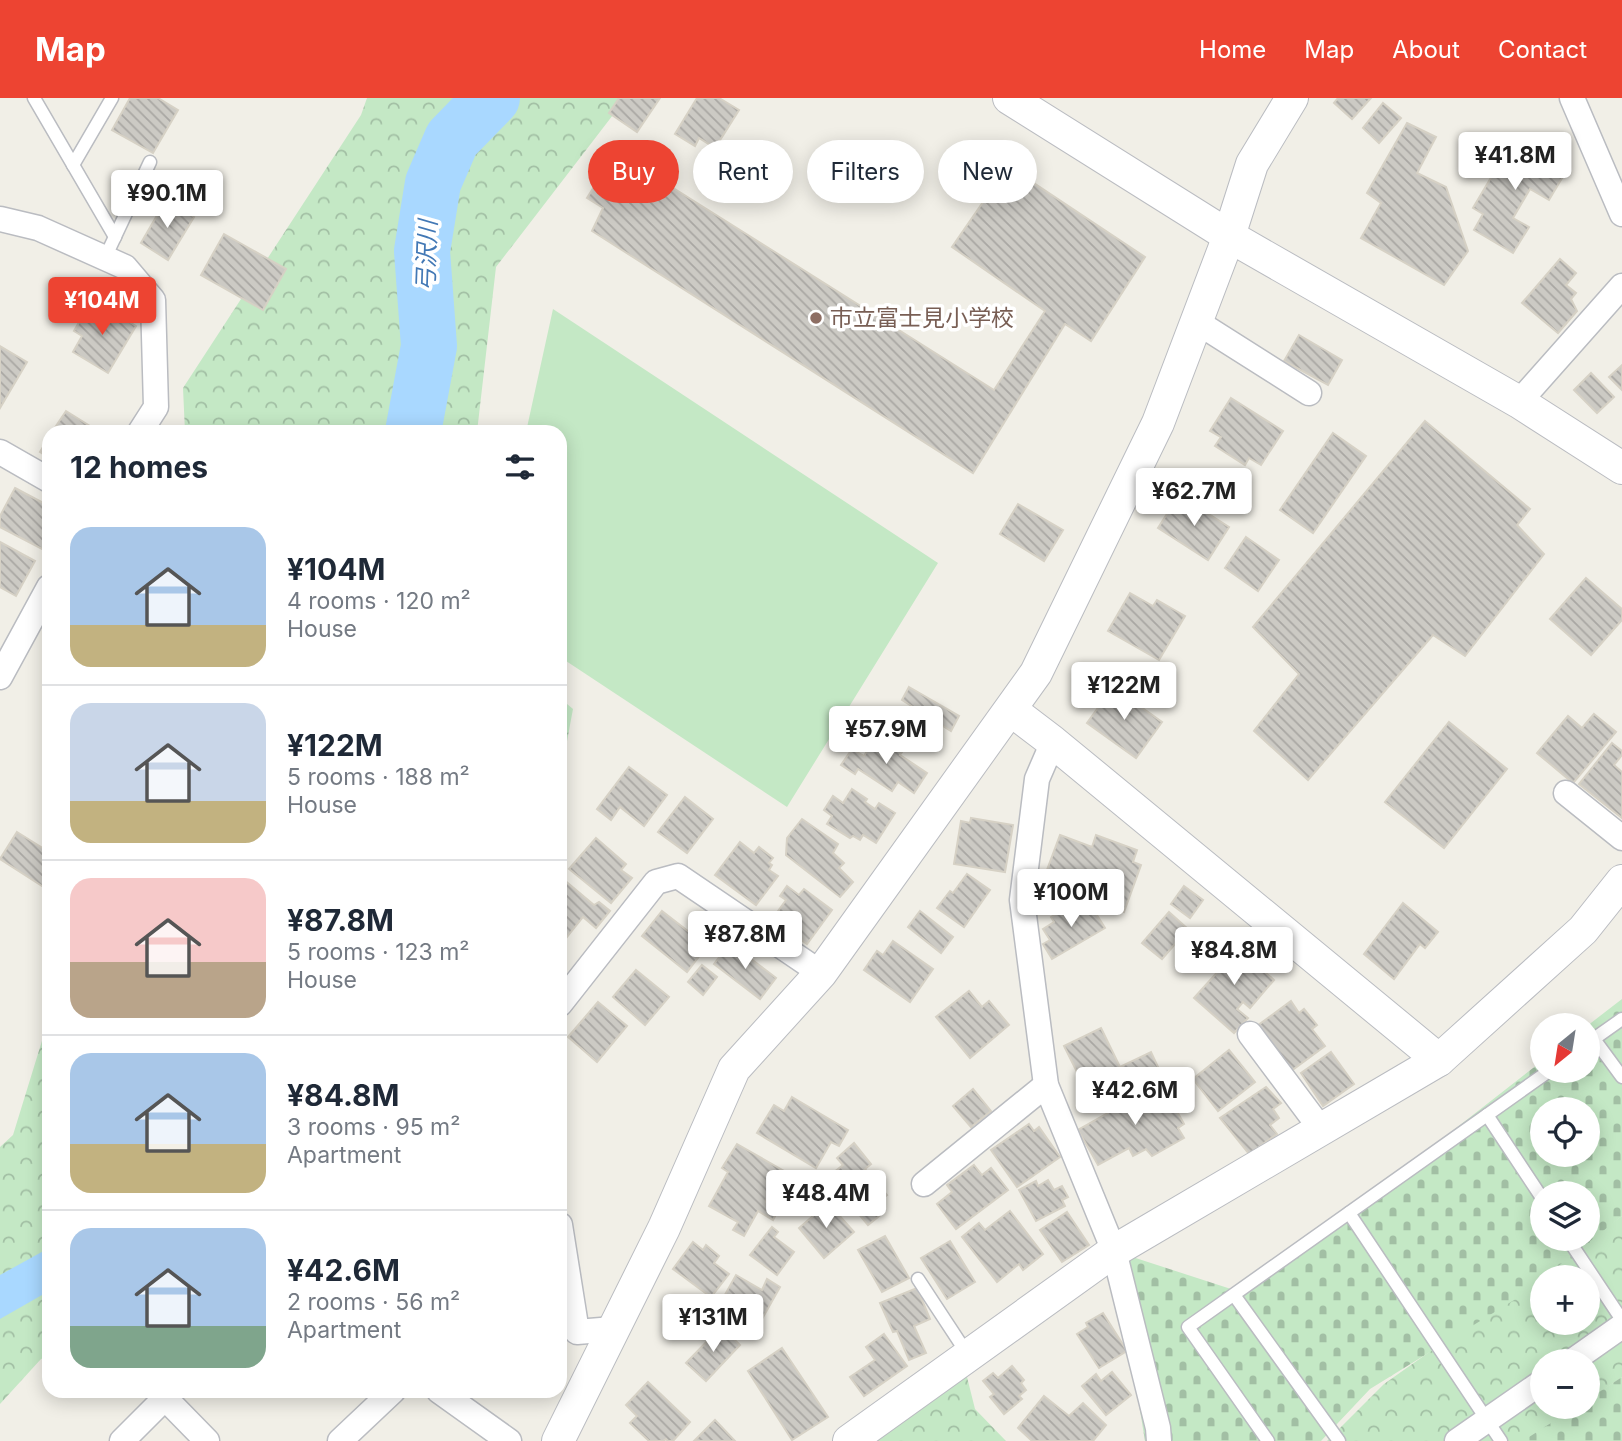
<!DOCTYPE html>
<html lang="en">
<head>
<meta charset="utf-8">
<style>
	body { margin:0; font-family:Inter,"Noto Sans JP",sans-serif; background:#f6f6f7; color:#1f2937; height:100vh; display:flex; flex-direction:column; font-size:26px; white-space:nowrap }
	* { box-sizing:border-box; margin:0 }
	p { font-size:23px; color:#747a83 }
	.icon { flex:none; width:38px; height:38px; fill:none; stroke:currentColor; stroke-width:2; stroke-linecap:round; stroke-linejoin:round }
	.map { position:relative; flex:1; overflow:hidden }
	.drawer { position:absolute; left:42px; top:327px; width:525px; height:973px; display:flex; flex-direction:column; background:#fff; border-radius:21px; box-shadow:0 4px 18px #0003 }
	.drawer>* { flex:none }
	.guide { position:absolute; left:588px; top:42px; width:665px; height:63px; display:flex; gap:14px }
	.needle { width:46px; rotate:210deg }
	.buttons { position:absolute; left:1530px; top:915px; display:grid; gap:14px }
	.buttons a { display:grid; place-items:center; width:70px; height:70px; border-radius:50%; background:#fff; box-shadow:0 4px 18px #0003; font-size:35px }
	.price { position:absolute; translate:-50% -60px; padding:0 16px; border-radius:7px; background:#fff; color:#222; font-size:23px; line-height:46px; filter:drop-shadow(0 2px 4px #0008) }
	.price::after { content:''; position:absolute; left:50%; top:42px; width:21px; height:16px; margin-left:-10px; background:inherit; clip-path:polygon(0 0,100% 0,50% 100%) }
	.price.on { background:#ed4432; color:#fff }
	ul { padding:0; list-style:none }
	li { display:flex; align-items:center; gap:21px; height:175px; padding:0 28px }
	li+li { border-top:2px solid #e0e1e3 }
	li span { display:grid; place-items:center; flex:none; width:196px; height:140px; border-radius:21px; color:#555 }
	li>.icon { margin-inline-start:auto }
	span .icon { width:84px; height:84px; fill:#fffc; stroke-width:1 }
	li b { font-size:30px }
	h2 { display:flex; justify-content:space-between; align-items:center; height:84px; padding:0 28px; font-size:30px }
	.pill { padding:0 24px; border-radius:32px; background:#fff; box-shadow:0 4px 18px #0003; font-size:24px; line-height:63px }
	.pill.on { background:#ed4432; color:#fff }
	header { display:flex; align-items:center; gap:42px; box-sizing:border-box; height:98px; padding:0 35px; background:#ed4432; color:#fff }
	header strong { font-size:33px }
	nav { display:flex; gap:38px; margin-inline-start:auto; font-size:24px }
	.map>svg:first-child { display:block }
</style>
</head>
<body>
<header>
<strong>Map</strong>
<nav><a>Home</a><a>Map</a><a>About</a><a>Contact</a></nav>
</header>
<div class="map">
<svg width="1622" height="1343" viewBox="0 0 1622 1343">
	<defs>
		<pattern id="forest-crowns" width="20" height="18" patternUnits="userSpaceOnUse" patternTransform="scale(1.75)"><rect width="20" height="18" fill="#c4e8c5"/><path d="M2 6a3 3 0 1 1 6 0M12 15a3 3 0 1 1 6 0" fill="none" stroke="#a2bfa4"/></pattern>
		<pattern id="cemetery-stones" width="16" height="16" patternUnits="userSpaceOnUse" patternTransform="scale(1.75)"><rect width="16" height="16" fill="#c4e8c5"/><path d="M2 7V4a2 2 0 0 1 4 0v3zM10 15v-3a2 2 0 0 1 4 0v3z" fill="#a2bfa4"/></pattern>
		<pattern id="building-back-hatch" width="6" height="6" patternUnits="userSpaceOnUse" patternTransform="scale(1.75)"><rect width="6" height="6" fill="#cccac4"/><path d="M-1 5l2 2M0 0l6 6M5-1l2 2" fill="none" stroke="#a9a7a3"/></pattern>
	</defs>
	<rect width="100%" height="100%" fill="#f1efe7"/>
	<!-- grass -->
	<path fill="#c4e8c5" d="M553 211 938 465 787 709 560 559V334H526Z"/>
	<!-- forest -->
	<g fill="url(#forest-crowns)" fill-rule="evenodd">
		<path d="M367 0H626L496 169 477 334H185L183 290 361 17Z"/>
		<path d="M560 600 573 611 560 681Z"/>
		<path d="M49 920V1258L41 1261 0 1306V1049L13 1037Z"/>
		<path d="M1622 1118V1279L1587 1303V1264H1542V1309H1578L1527 1343H1327L1384 1286ZM1542 1180H1587V1225H1542Z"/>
		<path d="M967 1279 975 1311 1006 1343H854L924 1284Z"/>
	</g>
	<!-- cemetery -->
	<g fill="url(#cemetery-stones)" fill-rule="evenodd">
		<path d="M1622 901V1118L1519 1199 1370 1291 1321 1343H1145L1114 1153 1231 1191 1437 1045 1542 963V973H1587V928ZM1542 1012H1587V1057H1542ZM1542 1096H1587V1141H1542Z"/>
		<path d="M1622 1279V1343H1523L1576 1309H1587V1302Z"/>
	</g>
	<!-- water -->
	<path fill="#a9d8ff" d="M49 1150V1193L0 1221V1177Z"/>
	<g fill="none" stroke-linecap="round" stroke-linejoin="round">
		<!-- river -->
		<path stroke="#a9d8ff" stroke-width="56" d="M413 334 429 248 422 153 433 85 452 41 492 0"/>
	</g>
	<!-- building -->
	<g fill="url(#building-back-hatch)" stroke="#d6d1c5" stroke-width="2">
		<path d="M130 0H158L178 12 153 55 112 32Z"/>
		<path d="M619 0H660L637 34 609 15Z"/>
		<path d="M697 0H719L739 12 715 50 699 40 695 48 675 36Z"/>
		<path d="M1338 0H1371L1352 21 1334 5Z"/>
		<path d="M1383 5 1401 20 1379 45 1363 30Z"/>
		<path d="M1407 25 1436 39 1417 75 1446 89 1468 153 1444 187 1361 140 1381 105 1367 95Z"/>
		<path d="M1515 39 1568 70 1549 102 1530 91 1513 120 1529 129 1513 155 1474 132 1483 116 1473 110Z"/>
		<path d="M616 54 994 292 1045 213 952 149 1008 68 1145 159 1091 243 1065 226 973 375 592 133 603 110 587 100Z"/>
		<path d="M166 102 194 119 168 162 141 145Z"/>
		<path d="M224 136 286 171 263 212 201 177Z"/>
		<path d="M1560 161 1576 175 1566 187 1576 195 1571 201 1577 213 1558 235 1522 205Z"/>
		<path d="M88 209 100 217 105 209 136 228 108 275 73 254 82 238 74 233Z"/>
		<path d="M1299 237 1342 262 1328 287 1284 263Z"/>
		<path d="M0 248 27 264 0 310Z"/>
		<path d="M1622 267V292L1609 279Z"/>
		<path d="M1591 275 1614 299 1597 315 1574 292Z"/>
		<path d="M1231 300 1283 333 1261 367 1249 360 1245 367 1215 348 1221 339 1210 333Z"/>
		<path d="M66 313 90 328 86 334H52Z"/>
		<path d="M1425 323 1530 411 1517 427 1544 456 1465 558 1433 537 1308 682 1254 633 1299 576 1253 529Z"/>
		<path d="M1333 335 1366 358 1313 435 1280 412Z"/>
		<path d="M49 339V360L40 354Z"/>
		<path d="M15 390 49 408 43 420 49 424V439L42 451 0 429V418Z"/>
		<path d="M1179 397 1229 429 1208 462 1158 430Z"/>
		<path d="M1018 406 1063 432 1044 463 1000 436Z"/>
		<path d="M1246 439 1279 462 1258 493 1225 470Z"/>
		<path d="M0 444 35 463 16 498 0 489Z"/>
		<path d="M1586 480 1622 511V522L1591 557 1550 521Z"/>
		<path d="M1130 495 1153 508 1157 502 1185 518 1159 562 1108 533Z"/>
		<path d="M909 589 959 618 951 633 902 602Z"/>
		<path d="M1113 589 1162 624 1136 660 1087 625Z"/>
		<path d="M1594 616 1616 634 1573 685 1537 655 1568 618 1582 630Z"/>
		<path d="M1449 624 1507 671 1444 750 1385 704Z"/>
		<path d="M877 637 902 654 900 657 927 675 914 695 898 684 892 693 858 671 855 676 841 667 852 651 864 658Z"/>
		<path d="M1612 645 1622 653V657L1614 667 1622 674V720L1579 686Z"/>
		<path d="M629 669 667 697 644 728 620 709 611 722 597 711Z"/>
		<path d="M852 691 867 701 865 704 875 711 879 705 895 715 876 745 863 737 860 742 853 738 850 740 827 726 832 718 824 712 833 698 843 705Z"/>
		<path d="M685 699 713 721 687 755 658 734Z"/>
		<path d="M971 720 1013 727 1005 774 954 766 961 723 970 725Z"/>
		<path d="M802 721 838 746 833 755 844 765 839 770 853 784 840 799 786 757 787 740Z"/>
		<path d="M17 734 49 754V784L45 790 0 761Z"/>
		<path d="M1060 737 1092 749 1096 737 1137 752 1133 764 1141 767 1124 814 1049 787 1053 774 1047 772Z"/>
		<path d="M596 740 626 766 621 772 632 780 611 805 569 771Z"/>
		<path d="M740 744 754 755 759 749 773 760 769 765 772 767 769 772 778 778 756 807 715 777Z"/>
		<path d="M967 776 990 792 964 829 937 810 950 793 953 795Z"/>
		<path d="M563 781 594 807 599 804 610 813 596 830 583 819 563 844 560 842V784Z"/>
		<path d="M787 788 799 797 804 791 832 812 807 846 773 820 786 802 780 798Z"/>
		<path d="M1184 788 1203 802 1190 820 1171 806Z"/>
		<path d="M1078 803 1085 816 1093 811 1105 830 1052 861 1043 846 1050 842 1043 831 1054 824 1051 819Z"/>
		<path d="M1403 805 1438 834 1425 850 1420 846 1394 881 1364 856Z"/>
		<path d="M662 813 707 848 687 874 642 838Z"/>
		<path d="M920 813 953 839 941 855 908 829Z"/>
		<path d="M1169 814 1188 831 1162 861 1142 845Z"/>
		<path d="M893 843 933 871 910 904 864 872 877 853 883 857Z"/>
		<path d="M1230 843 1274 882 1250 910 1243 904 1237 911 1248 920 1234 935 1194 900 1222 869 1214 861Z"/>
		<path d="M730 845 776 880 760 901 714 866Z"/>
		<path d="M702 867 717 879 703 897 688 884Z"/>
		<path d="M636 872 669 899 645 927 613 899Z"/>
		<path d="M969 893 982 909 989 903 1009 927 970 960 936 919Z"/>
		<path d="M1291 903 1299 915 1304 911 1317 927 1312 931 1325 948 1291 973 1257 928Z"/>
		<path d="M598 904 627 928 597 964 568 939Z"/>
		<path d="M1101 930 1120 969 1151 954 1159 971 1092 1004 1064 948Z"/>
		<path d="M1229 952 1255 984 1218 1013 1193 981Z"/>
		<path d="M1331 954 1354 986 1323 1008 1301 975Z"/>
		<path d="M1161 985 1184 1026 1178 1030 1184 1040 1152 1058 1146 1051 1133 1058 1129 1050 1098 1067 1078 1032Z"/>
		<path d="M1266 989 1281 1005 1273 1011 1279 1020 1270 1027 1277 1036 1249 1056 1220 1020Z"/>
		<path d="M973 991 991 1013 971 1029 953 1008Z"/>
		<path d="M792 999 848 1032 839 1048 831 1044 816 1070 757 1035 774 1007 784 1013Z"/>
		<path d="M1029 1026 1034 1033 1039 1029 1060 1059 1017 1089 991 1052Z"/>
		<path d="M854 1045 871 1066 865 1071 887 1097 875 1106 883 1115 868 1127 828 1079 843 1067 837 1060Z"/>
		<path d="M737 1046 807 1086 794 1109 768 1094 766 1104 779 1111 773 1122 758 1113 744 1138 733 1132 738 1124 709 1108 728 1074 722 1070Z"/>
		<path d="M974 1067 982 1077 991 1070 1008 1092 956 1131 937 1106 952 1094 947 1087Z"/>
		<path d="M1048 1082 1054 1092 1062 1088 1068 1099 1062 1102 1065 1108 1036 1123 1019 1092 1036 1083 1038 1088Z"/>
		<path d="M828 1105 854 1134 824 1160 799 1130Z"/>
		<path d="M1010 1113 1043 1156 1023 1172 1019 1166 997 1184 962 1139 979 1125 985 1132Z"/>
		<path d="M1067 1114 1089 1147 1062 1164 1040 1132Z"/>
		<path d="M772 1129 778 1134 774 1139 794 1154 777 1177 750 1157Z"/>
		<path d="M885 1138 909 1180 882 1194 858 1152Z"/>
		<path d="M950 1143 975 1184 947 1201 921 1160Z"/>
		<path d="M693 1144 703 1152 706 1147 719 1158 714 1165 729 1176 711 1199 673 1171Z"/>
		<path d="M736 1177 762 1192 767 1181 780 1189 753 1237 731 1224 734 1218 718 1209Z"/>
		<path d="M917 1190 930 1221 914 1228 926 1255 909 1262 897 1233 893 1234 880 1205Z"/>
		<path d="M1103 1215 1127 1253 1099 1270 1077 1236 1088 1229 1086 1225Z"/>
		<path d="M721 1229 740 1247 706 1283 686 1265Z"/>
		<path d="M884 1236 907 1268 864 1298 850 1279 875 1262 866 1249Z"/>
		<path d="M782 1250 828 1319 792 1342 748 1273Z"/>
		<path d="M1012 1268 1024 1282 1021 1285 1026 1292 1019 1298 1022 1301 1004 1316 990 1299 994 1296 983 1283 993 1275 998 1280Z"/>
		<path d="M1112 1274 1131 1297 1106 1317 1082 1288 1096 1276 1101 1283Z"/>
		<path d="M648 1284 690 1324 673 1343H668L666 1341 663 1343H649L630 1325 637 1318 626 1307Z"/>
		<path d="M1044 1298 1069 1318 1083 1305 1106 1327 1093 1343H1032L1018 1330Z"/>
		<path d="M715 1322 735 1343H694Z"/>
	</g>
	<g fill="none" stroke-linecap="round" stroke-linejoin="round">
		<defs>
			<g id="service">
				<path d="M34 0 115 139"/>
				<path d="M73 67 112 0"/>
				<path d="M105 160 150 64"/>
				<path d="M1594 941 1622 979"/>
				<path d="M1588 945 1622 921"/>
				<path d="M1487 1017 1542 1100"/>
				<path d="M1349 1115 1501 1343"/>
				<path d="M1568 1141 1622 1222"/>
				<path d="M918 1181 968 1257"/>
				<path d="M1234 1197 1339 1343"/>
				<path d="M1268 1343 1188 1229 1549 973"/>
			</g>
			<g id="minor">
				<path d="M1572 0 1622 116"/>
				<path d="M0 121 38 130 125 169 153 202 156 309 140 334"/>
				<path d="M1197 224 1309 295"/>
				<path d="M1519 304 1622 188"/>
				<path d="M0 354 49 382"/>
				<path d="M0 579 49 489"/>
				<path d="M1053 644 1037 681 1022 802 1046 987 1114 1153 1158 1330 1159 1343"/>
				<path d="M1566 695 1622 740"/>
				<path d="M560 906 656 784 678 778 821 875"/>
				<path d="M1250 936 1321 1031"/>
				<path d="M924 1086 1046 987"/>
				<path d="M560 1127 577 1234 613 1231"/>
				<path d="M1571 1264 1622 1228"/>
				<path d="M439 1293 509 1343"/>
				<path d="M165 1300 207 1343"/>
				<path d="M122 1343 172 1293"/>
				<path d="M340 1343 393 1293"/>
				<path d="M1457 1343 1542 1284"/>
			</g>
			<g id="tertiary">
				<path d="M1009 0 1229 138 1519 304 1622 370"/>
				<path d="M1011 612 1053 644 1439 962"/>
				<path d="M558 1343 664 1130 734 971 821 875 1036 575 1158 325 1229 138 1252 66 1292 0"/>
				<path d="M849 1343 1114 1153 1439 962 1583 832 1622 783"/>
			</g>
		</defs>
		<!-- service casing -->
		<use href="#service" stroke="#babcc1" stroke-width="15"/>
		<!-- minor casing -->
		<use href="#minor" stroke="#babcc1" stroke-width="27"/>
		<!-- tertiary casing -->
		<use href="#tertiary" stroke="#babcc1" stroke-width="34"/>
		<!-- service -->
		<use href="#service" stroke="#fff" stroke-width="12"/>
		<!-- minor -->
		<use href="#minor" stroke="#fff" stroke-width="24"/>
		<!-- tertiary -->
		<use href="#tertiary" stroke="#fff" stroke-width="32"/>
	</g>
	<!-- markers -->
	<circle fill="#8d6e63" stroke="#fff" stroke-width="2.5" cx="816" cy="220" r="7"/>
	<g text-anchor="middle" stroke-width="7" stroke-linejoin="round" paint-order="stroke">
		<!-- education labels -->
		<g font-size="23" fill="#785e54" stroke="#fff" text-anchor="start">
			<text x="830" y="228">市立富士見小学校</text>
		</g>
		<!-- water labels -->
		<g font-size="24" font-style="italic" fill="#4278b5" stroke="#fff">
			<text transform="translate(427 158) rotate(-88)" y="8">弓沢川</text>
		</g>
	</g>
</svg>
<div class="buttons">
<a><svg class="needle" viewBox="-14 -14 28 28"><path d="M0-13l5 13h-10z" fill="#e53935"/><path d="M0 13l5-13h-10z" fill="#747a83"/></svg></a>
<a><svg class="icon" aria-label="locate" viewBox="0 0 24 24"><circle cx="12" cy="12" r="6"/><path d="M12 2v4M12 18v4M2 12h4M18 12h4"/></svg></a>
<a><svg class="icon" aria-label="layers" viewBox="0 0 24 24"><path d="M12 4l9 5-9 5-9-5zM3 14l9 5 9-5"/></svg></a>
<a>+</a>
<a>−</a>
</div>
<b class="price" style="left:1515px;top:94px">¥41.8M</b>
<b class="price" style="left:167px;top:132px">¥90.1M</b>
<b class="price on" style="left:102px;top:239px">¥104M</b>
<b class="price" style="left:1194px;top:430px">¥62.7M</b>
<b class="price" style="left:1124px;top:624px">¥122M</b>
<b class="price" style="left:886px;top:668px">¥57.9M</b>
<b class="price" style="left:1071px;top:831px">¥100M</b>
<b class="price" style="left:745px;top:873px">¥87.8M</b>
<b class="price" style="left:1234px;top:889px">¥84.8M</b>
<b class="price" style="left:1135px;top:1029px">¥42.6M</b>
<b class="price" style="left:826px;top:1132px">¥48.4M</b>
<b class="price" style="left:713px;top:1256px">¥131M</b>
<div class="guide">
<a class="pill on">Buy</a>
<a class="pill">Rent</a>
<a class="pill">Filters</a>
<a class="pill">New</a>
</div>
<section class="drawer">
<h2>12 homes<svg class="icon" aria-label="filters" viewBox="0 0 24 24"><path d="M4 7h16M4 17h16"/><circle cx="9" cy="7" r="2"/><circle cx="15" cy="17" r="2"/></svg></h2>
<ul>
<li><span style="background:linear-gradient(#a9c7e8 70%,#c2b280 0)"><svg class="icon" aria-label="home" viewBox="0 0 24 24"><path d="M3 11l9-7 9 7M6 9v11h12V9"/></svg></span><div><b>¥104M</b><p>4 rooms · 120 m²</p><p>House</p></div></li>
<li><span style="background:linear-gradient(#c9d6e8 70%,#c2b280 0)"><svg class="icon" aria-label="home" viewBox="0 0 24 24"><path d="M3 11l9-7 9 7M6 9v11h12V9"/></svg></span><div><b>¥122M</b><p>5 rooms · 188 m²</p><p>House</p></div></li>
<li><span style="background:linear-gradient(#f6c9c9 60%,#b9a48a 0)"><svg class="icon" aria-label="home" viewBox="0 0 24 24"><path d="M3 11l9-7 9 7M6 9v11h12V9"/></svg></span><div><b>¥87.8M</b><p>5 rooms · 123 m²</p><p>House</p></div></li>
<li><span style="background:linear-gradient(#a9c7e8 65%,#c2b280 0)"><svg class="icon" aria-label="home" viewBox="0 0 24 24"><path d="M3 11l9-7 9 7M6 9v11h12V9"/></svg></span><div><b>¥84.8M</b><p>3 rooms · 95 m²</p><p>Apartment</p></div></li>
<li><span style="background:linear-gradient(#a9c7e8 70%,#7fa58c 0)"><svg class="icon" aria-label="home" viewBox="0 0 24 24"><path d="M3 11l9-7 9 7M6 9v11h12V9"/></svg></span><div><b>¥42.6M</b><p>2 rooms · 56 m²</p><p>Apartment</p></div></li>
</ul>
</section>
</div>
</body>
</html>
